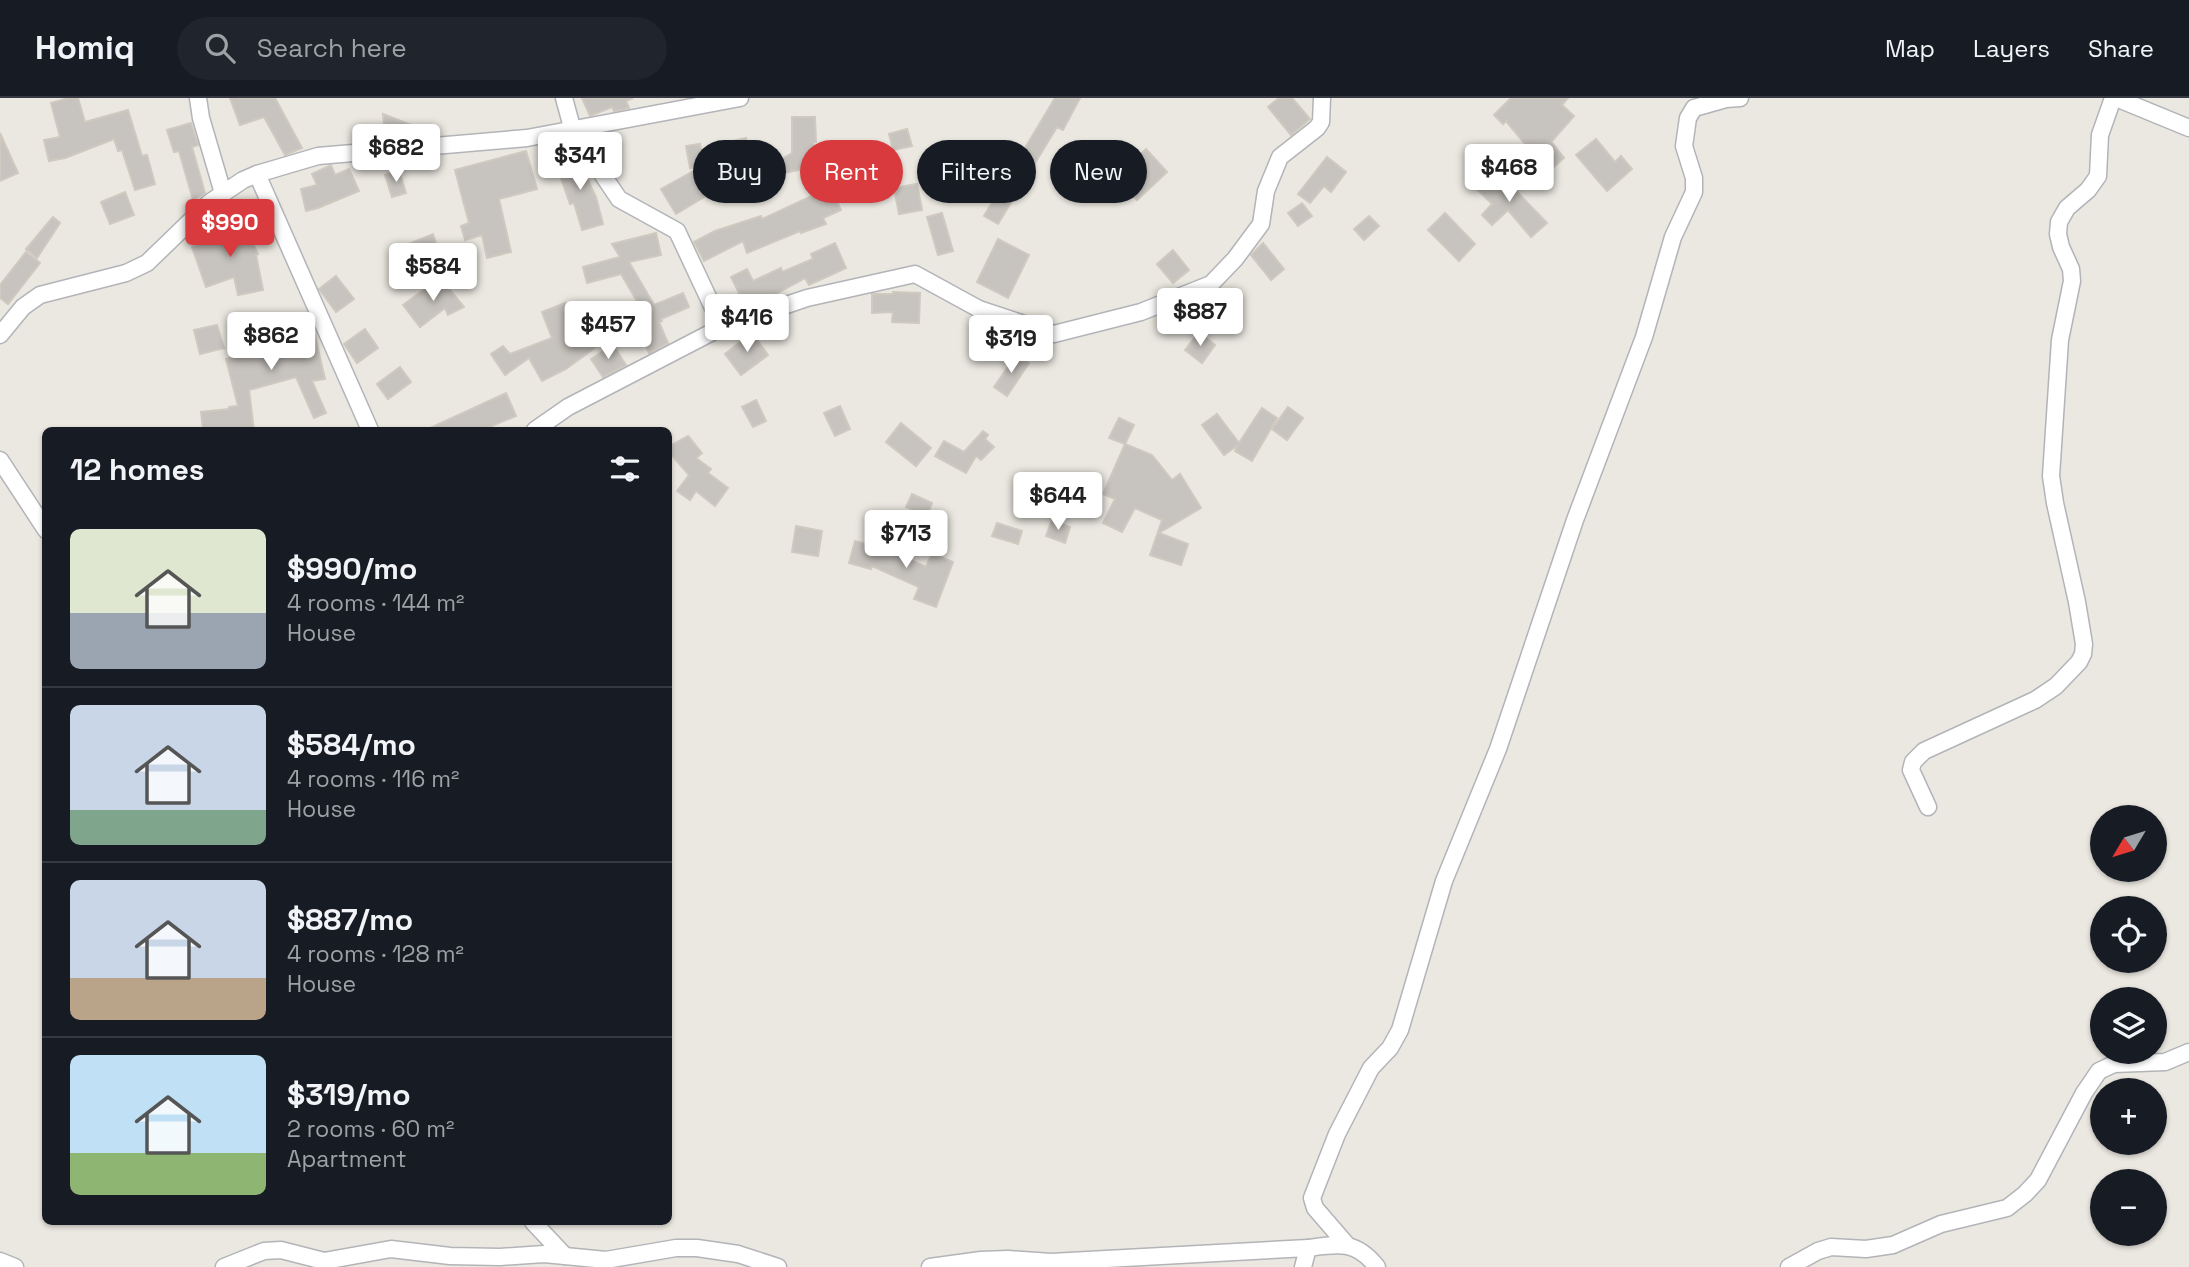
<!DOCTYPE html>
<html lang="en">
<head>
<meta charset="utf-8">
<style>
	body { margin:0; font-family:"Space Grotesk",sans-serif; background:#20242c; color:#f1f3f6; height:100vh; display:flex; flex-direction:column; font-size:26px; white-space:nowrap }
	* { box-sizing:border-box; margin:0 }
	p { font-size:23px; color:#9ea1a6 }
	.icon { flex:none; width:38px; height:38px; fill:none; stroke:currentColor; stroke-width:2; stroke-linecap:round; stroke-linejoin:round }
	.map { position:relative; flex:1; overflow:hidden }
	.panel { position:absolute; left:42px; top:329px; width:630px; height:798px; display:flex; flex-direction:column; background:#171b24; border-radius:10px; box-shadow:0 2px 5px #0004 }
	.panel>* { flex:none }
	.top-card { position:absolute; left:693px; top:42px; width:665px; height:63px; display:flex; gap:14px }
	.needle { width:46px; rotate:232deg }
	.tools { position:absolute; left:2090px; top:707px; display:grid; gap:14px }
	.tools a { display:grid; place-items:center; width:77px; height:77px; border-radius:50%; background:#171b24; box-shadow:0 2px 5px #0004; font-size:35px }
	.price { position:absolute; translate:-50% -60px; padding:0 16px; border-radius:7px; background:#fff; color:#222; font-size:23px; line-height:46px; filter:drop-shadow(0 2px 4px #0008) }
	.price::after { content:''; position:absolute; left:50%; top:42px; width:21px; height:16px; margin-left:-10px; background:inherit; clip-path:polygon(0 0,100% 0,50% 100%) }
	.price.active { background:#d93a3d; color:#fff }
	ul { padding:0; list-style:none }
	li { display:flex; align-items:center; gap:21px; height:175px; padding:0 28px }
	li+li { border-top:2px solid #363941 }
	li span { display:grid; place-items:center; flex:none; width:196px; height:140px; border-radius:10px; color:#555 }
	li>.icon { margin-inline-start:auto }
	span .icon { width:84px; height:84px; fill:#fffc; stroke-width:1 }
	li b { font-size:30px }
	h2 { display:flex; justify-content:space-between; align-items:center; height:84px; padding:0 28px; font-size:30px }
	.chip { padding:0 24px; border-radius:32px; background:#171b24; box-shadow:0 2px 5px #0004; font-size:24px; line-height:63px }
	.chip.active { background:#d93a3d; color:#fff }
	header { display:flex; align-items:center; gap:42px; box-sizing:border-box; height:98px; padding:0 35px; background:#171b24; border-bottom:2px solid #363941 }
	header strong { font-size:33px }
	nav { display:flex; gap:38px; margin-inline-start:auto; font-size:24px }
	.search { width:490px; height:63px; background:#20242c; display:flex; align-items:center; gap:18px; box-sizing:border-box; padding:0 24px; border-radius:38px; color:#9ea1a6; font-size:26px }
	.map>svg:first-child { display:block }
</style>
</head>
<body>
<header>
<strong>Homiq</strong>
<div class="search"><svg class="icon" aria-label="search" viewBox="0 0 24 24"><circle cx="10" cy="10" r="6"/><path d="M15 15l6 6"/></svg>Search here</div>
<nav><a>Map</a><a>Layers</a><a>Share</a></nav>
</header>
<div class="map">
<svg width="2189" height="1169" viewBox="0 0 2189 1169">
	<rect width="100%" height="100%" fill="#ebe8e1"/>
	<!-- building -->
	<g fill="#c7c3be" stroke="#cfc9c0" stroke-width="2">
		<path d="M69 0H78L85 24 128 12 142 58 147 57 155 86 135 92 122 52 118 53 114 41 65 60 49 63 44 42 60 39 51 5Z"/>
		<path d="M230 0H275L302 50 285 57 264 19 240 27Z"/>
		<path d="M582 0H633L626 3 629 10 614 13 612 9 590 18Z"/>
		<path d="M1055 0H1080L1063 32 1057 29 998 126 984 118Z"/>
		<path d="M1279 0H1292L1310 21 1291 37 1268 9Z"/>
		<path d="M1511 0H1568L1562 7 1574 18 1551 44 1564 60 1548 74 1506 23 1503 26 1494 17Z"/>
		<path d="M383 16 419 30 415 39 391 41 385 39Z"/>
		<path d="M792 19H815L816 44H813L818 68 750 82 749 81 792 55Z"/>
		<path d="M191 25 198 47 192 49 205 95 193 102 179 53 174 54 167 32Z"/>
		<path d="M907 31 912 48 893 52 889 36Z"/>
		<path d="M0 35 18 75 0 83Z"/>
		<path d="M746 40 752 60 739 64 733 43Z"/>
		<path d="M1596 41 1615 64 1621 58 1632 71 1607 93 1576 57Z"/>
		<path d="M700 46 704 68 690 70 686 48Z"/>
		<path d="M1146 51 1167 74 1137 102 1116 80Z"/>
		<path d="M526 53 537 91 499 101 511 154 487 160 482 137 465 142 461 128 469 125 455 72Z"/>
		<path d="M576 57 596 99 603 126 582 132 574 105 570 106 555 63Z"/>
		<path d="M1327 59 1346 74 1331 94 1324 88 1310 105 1298 96Z"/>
		<path d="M992 66 997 90 971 96 966 72Z"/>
		<path d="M331 67 335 77 349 71 359 93 318 110 306 113 301 91 317 87 312 76Z"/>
		<path d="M697 71 711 95 676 116 661 91Z"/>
		<path d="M1495 71 1547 125 1531 139 1508 112 1492 127 1482 117 1492 106 1476 90Z"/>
		<path d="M399 73 406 95 392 99 385 77Z"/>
		<path d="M917 86 922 112 899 116 894 90Z"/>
		<path d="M835 87 840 100 836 102 841 112 823 120 826 126 801 135 800 133 747 155 743 143 704 163 694 144 715 133 761 118 762 121Z"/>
		<path d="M125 94 134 117 110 126 101 104Z"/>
		<path d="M1302 105 1312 118 1298 128 1288 115Z"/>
		<path d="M942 115 953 153 938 157 927 119Z"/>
		<path d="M1445 115 1475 146 1459 163 1428 132Z"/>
		<path d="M1369 118 1379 128 1364 142 1354 131Z"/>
		<path d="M53 119 60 125 37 160 26 151Z"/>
		<path d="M241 121 258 156 256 157 263 192 238 197 234 179 206 189 192 149 223 138 219 131Z"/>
		<path d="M656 135 661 157 629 164 654 207 683 195 689 209 661 221 662 223 659 224 668 245 649 255 639 233 625 241 615 225 641 210 621 176 587 185 583 169 620 159 612 146Z"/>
		<path d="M433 136 441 161 403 176 394 152Z"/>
		<path d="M998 141 1029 157 1008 200 977 184Z"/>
		<path d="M835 145 846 170 809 187 805 180 757 206 728 216 723 206 740 197 731 179 747 171 753 183 781 170 782 174 813 161 811 156Z"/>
		<path d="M1263 145 1284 171 1271 182 1251 157Z"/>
		<path d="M1173 152 1189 172 1173 185 1157 166Z"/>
		<path d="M26 154 40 165 8 206 0 200V187Z"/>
		<path d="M336 178 354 201 336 214 319 191Z"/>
		<path d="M440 180 464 209 448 217 445 210 420 229 403 207Z"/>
		<path d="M893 194 920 195 919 225 892 224 893 214 872 215V196H893Z"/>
		<path d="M565 205 576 234 582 229 596 249 566 271 542 283 529 260 505 277 491 256 503 248 510 256 552 240 542 214Z"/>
		<path d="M309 219 313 230 325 281 312 283 326 315 314 320 296 279 249 292 254 332H203L201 314 229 311V309L238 308 226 261 254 254 249 234 282 225 284 230Z"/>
		<path d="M217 227 224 250 200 256 194 232Z"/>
		<path d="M365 231 378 250 357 265 344 246Z"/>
		<path d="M1199 234 1215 247 1202 265 1185 252Z"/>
		<path d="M752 235 768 257 741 277 725 256Z"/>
		<path d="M613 247 626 267 603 279 591 261Z"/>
		<path d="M1016 257 1029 265 1007 298 994 289Z"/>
		<path d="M400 269 411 284 388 301 377 286Z"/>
		<path d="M506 295 516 318 482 332H426Z"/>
		<path d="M756 302 766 323 753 329 742 309Z"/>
		<path d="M840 308 850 331 835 338 824 315Z"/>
		<path d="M1288 309 1303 320 1287 342 1272 331Z"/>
		<path d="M1262 310 1277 320 1252 363 1235 353 1238 347 1224 357 1202 327 1217 316 1239 345Z"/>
		<path d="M1119 320 1134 327 1125 346 1109 340Z"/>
		<path d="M901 325 931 350 916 368 886 344Z"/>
		<path d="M983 333 988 337 985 341 994 349 981 362 976 358 966 375 935 358 944 343 964 354Z"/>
		<path d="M688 338 702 355 696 360 711 371 708 375 728 390 715 408 696 393 690 402 677 393 689 377 668 353V349Z"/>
		<path d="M1125 346 1152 357 1172 382 1180 376 1201 410 1159 435 1188 446 1181 467 1150 457 1162 422 1135 410 1122 434 1103 425 1115 401 1103 396Z"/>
		<path d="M912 396 932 405 927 418 906 409Z"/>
		<path d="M1052 422 1070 429 1065 445 1046 438Z"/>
		<path d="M997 425 1022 433 1018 446 992 438Z"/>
		<path d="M796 428 822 433 818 458 792 454Z"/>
		<path d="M855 443 893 454 926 469 932 455 953 464 936 509 914 501 919 489 872 468 871 471 849 465Z"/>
	</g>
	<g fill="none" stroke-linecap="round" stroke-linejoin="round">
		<defs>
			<g id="street">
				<path d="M198 0 201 20 223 95"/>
				<path d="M564 0 573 33 619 101 677 133 722 229"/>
				<path d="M2116 0 2189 30"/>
				<path d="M257 76 370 332"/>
				<path d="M0 237 23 209 40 197 126 175 147 165 209 105 243 82 257 76 318 58 527 40 740 0"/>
				<path d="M535 332 568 309 722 229 807 200 915 176 979 211 1054 236 1141 214 1211 186 1235 161 1261 126 1266 93 1280 59 1317 30 1321 24 1322 0"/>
				<path d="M0 362 46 432"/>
				<path d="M1928 709 1911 672 1913 664 1924 653 2035 602 2056 588 2079 564 2083 556 2084 546 2077 504 2055 405 2051 378 2060 242 2072 183 2071 171 2061 149 2058 136 2059 124 2067 110 2088 92 2098 78 2100 37 2113 0"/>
				<path d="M533 1124 565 1158"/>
				<path d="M1347 1147 1315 1110 1312 1100 1337 1036 1371 970 1390 950 1400 932 1444 783 1498 651 1575 422 1644 239 1673 139 1694 94V80L1684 48 1688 20 1694 10 1726 1 1740 0"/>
				<path d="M0 1163 15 1169"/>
				<path d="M224 1169 264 1153 281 1152 324 1163 391 1151 450 1158 500 1159 544 1156 606 1162 676 1150H697L738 1156 778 1169"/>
				<path d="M930 1169 981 1162 1008 1161 1051 1164 1308 1150C1339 1146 1356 1142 1377 1169"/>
				<path d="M1303 1169 1308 1150"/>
				<path d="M1789 1169 1818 1153 1831 1149 1866 1151 1893 1147 1941 1126 2007 1110 2025 1096 2038 1082 2084 995 2099 973 2114 966 2165 964 2189 954"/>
			</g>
		</defs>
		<!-- street casing -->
		<use href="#street" stroke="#b2b4b8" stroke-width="19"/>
		<!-- street -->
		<use href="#street" stroke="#fff" stroke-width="16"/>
	</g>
</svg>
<div class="tools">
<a><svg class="needle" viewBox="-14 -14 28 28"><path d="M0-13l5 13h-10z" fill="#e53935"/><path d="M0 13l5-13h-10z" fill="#9ea1a6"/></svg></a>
<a><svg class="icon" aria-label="locate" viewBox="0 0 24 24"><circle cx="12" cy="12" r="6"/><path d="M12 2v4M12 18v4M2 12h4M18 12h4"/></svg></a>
<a><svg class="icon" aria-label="layers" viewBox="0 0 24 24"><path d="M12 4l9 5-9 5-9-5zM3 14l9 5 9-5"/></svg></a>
<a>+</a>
<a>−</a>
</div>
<b class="price" style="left:396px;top:86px">$682</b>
<b class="price" style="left:580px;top:94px">$341</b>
<b class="price" style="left:1509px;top:106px">$468</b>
<b class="price active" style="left:230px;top:161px">$990</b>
<b class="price" style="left:433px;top:205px">$584</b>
<b class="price" style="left:1200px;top:250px">$887</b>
<b class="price" style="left:747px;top:256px">$416</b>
<b class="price" style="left:608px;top:263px">$457</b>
<b class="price" style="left:271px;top:274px">$862</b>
<b class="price" style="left:1011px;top:277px">$319</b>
<b class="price" style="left:1058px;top:434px">$644</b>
<b class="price" style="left:906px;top:472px">$713</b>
<div class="top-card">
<a class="chip">Buy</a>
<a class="chip active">Rent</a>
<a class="chip">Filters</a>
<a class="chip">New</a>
</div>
<section class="panel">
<h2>12 homes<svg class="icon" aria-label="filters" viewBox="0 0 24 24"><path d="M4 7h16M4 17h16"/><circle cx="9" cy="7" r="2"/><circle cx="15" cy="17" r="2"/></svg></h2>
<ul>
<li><span style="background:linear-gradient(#dfe7d0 60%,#9aa5b1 0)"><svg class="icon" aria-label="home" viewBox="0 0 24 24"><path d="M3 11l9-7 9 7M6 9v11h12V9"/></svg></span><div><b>$990/mo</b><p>4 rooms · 144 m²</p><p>House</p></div></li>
<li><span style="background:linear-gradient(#c9d6e8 75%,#7fa58c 0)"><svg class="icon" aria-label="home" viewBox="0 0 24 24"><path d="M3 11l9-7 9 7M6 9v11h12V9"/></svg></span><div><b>$584/mo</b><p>4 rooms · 116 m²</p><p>House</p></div></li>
<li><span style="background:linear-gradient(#c9d6e8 70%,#b9a48a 0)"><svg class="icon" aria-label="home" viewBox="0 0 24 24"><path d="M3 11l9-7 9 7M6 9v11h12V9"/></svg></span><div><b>$887/mo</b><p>4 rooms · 128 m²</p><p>House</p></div></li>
<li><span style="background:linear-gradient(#bfe0f5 70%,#8fb573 0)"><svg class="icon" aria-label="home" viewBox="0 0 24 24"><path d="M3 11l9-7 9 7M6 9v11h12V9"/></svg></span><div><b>$319/mo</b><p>2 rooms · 60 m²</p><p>Apartment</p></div></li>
</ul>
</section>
</div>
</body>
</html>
